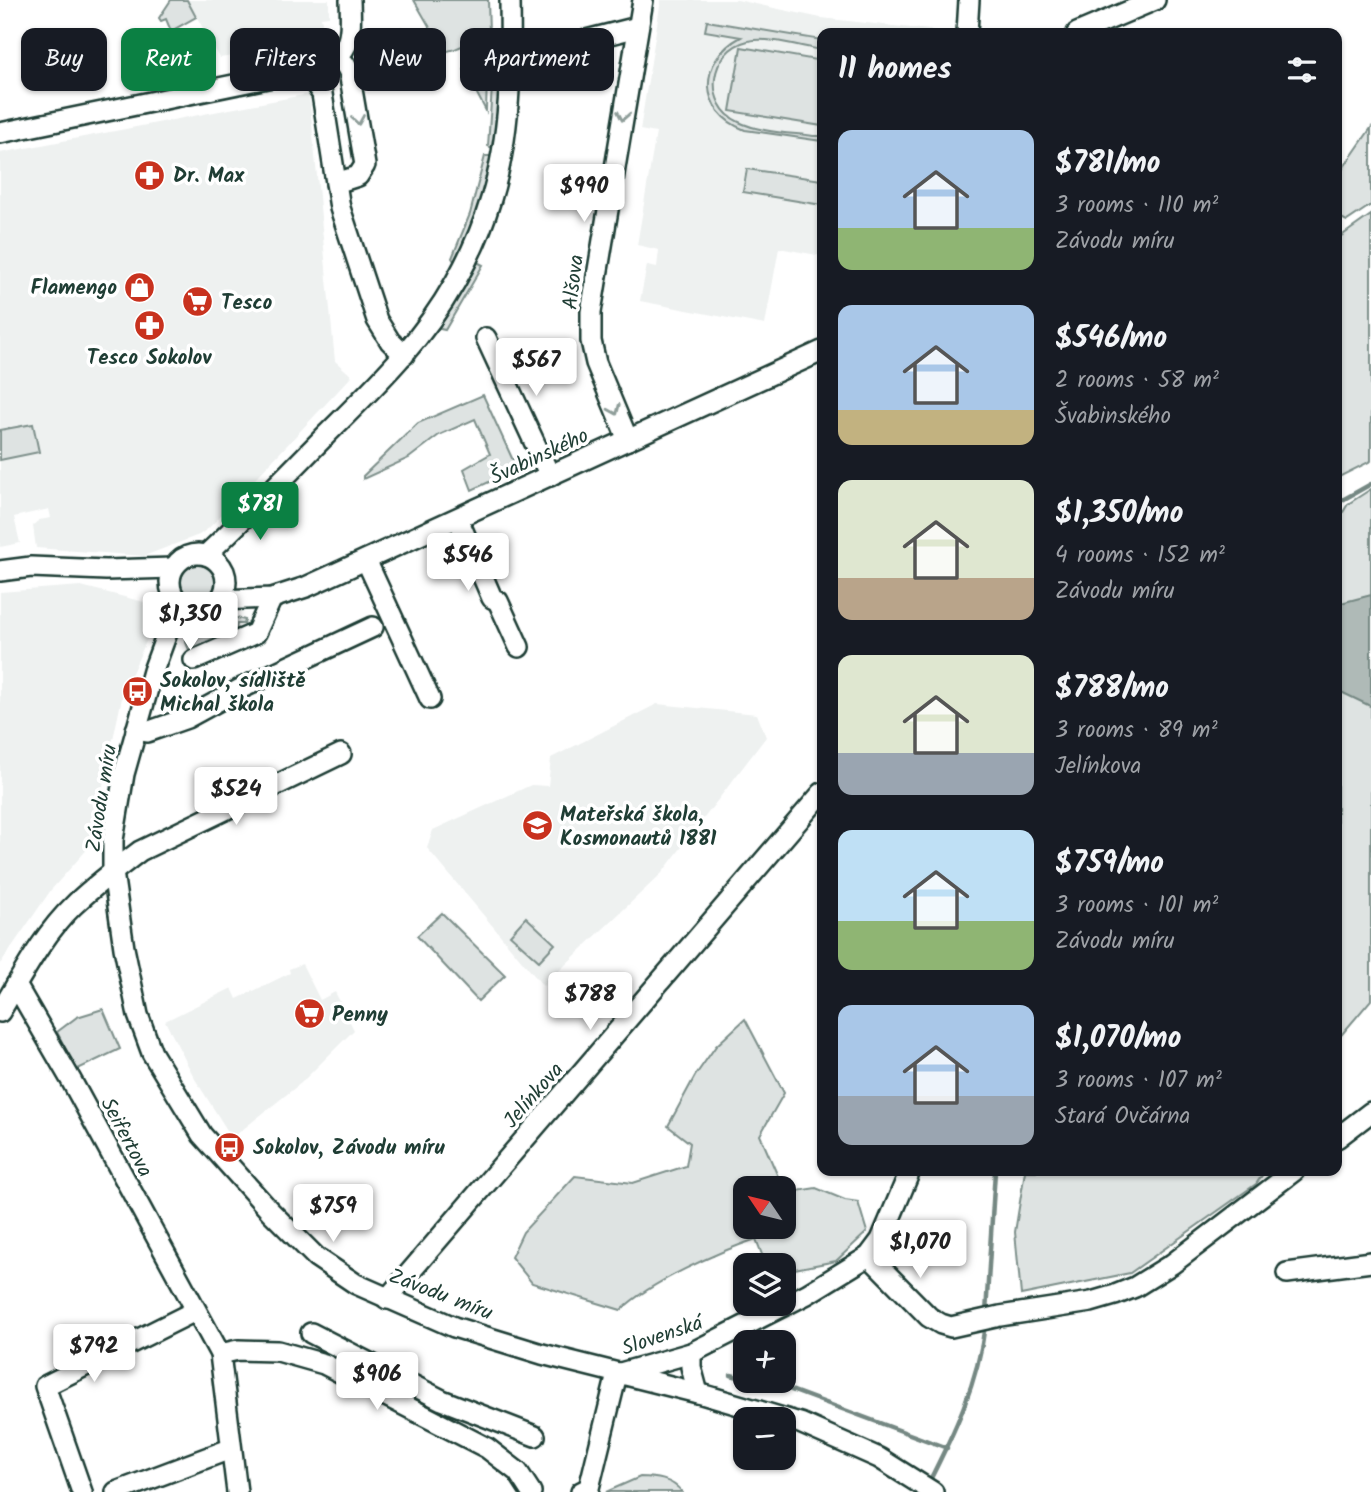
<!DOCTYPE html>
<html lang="en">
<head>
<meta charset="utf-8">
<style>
	body { margin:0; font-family:Kalam,sans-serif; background:#242831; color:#f1f3f6; height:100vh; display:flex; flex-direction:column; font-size:26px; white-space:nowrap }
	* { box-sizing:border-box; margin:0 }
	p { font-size:23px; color:#9ea1a6 }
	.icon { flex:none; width:38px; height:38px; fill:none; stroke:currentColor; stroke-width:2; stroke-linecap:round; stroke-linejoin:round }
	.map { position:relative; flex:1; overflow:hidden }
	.panel { position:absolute; left:817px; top:28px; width:525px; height:1148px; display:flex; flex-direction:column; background:#171b24; border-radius:14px; box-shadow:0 2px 5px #0004 }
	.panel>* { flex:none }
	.banner { position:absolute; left:21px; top:28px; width:665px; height:63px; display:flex; gap:14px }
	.needle { width:46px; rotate:305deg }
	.buttons { position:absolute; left:733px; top:1176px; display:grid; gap:14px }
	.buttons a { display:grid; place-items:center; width:63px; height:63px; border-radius:14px; background:#171b24; box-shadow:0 2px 5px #0004; font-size:35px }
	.price { position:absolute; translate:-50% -60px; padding:0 16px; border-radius:7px; background:#fff; color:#222; font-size:23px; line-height:46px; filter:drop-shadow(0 2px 4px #0008) }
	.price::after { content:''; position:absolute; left:50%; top:42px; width:21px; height:16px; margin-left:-10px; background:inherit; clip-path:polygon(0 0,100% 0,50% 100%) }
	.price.selected { background:#0b8043; color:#fff }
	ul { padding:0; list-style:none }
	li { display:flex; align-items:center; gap:21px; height:175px; padding:0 21px }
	li span { display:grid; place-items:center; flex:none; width:196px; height:140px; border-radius:14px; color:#555 }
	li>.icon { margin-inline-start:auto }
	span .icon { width:84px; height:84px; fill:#fffc; stroke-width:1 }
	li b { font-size:30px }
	h2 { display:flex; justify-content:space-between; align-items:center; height:84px; padding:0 21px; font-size:30px }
	.chip { padding:0 24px; border-radius:14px; background:#171b24; box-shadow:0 2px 5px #0004; font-size:24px; line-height:63px }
	.chip.selected { background:#0b8043; color:#fff }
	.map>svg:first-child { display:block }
</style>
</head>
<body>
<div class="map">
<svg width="1371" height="1492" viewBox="0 0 1371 1492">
	<rect width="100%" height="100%" fill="#fff"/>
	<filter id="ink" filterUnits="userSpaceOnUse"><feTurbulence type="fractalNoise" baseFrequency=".0143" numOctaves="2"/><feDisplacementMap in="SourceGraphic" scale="14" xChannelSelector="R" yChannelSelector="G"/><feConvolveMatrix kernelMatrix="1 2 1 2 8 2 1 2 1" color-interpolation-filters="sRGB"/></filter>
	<g filter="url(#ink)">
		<!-- built -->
		<g fill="#eef1f0">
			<path d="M187 0H329V16L321 17 326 41 220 58Z"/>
			<path d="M661 0H737L821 18 947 32 822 33V256L779 248 765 325 640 301 647 265 657 267 659 250 637 245 656 133 640 130Z"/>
			<path d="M309 94 335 361 352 376 209 528 199 535 144 556 36 548 33 526 39 520 51 518 49 509 14 517 20 543 0 547V460L38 452 33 424 0 430V153Z"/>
			<path d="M81 586 148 603 158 615 123 693 90 846 51 890 0 964V592Z"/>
			<path d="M657 704 757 714 766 737 662 873 543 986 427 848 433 830 531 785 548 786 551 758Z"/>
			<path d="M302 964 320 1000 335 992 354 1030 301 1083 232 1138 195 1079 165 1021 232 988 237 999 290 973 289 969Z"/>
		</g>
		<!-- green -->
		<g fill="#dee3e2" stroke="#7e908b" stroke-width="2">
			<path d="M171 0H187L196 17 171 31 166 19 161 21 159 18Z"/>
			<path d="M414 0H488L489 32C462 47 447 56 414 53L398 31 401 28 410 43 432 31Z"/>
			<path d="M707 21 822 40V50C802 47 768 36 748 41 709 50 702 105 739 122 758 132 791 133 813 136H822V141L745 130C697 112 698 60 741 37L705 31Z"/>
			<path d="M502 39 501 87 494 147 492 148 488 146 495 43Z"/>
			<path d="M488 45 486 111 464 69 469 61 467 56Z"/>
			<path d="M741 47 822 61V126L730 111Z"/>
			<path d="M1371 128V205L1347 221 1337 216V177Z"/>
			<path d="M485 156H494L483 197 458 259 454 261 452 258 470 214Z"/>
			<path d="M747 169 822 180V205L743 192Z"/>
			<path d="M1371 215V461L1337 478V239Z"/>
			<path d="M477 262 483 265 445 330 436 328 464 287Z"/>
			<path d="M483 395 517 469 472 490 464 469 490 454 475 419 439 435 409 458 363 479V476L418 423Z"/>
			<path d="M33 424 39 452 0 460V430Z"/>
			<path d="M1371 489V1000L1337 1040V522L1348 504Z"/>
			<circle cx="198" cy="582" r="17"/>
			<path d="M224 615 245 620 244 624H237L236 630 243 632 231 630 189 650 185 640 195 628Z"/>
			<path d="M442 913 505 975 478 1001 417 936Z"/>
			<path d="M526 917 555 944 539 961 510 935Z"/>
			<path d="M103 1009 120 1049 76 1070 57 1032 77 1017Z"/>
			<path d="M745 1019 784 1093 760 1135 783 1188H746V1227H784V1191L785 1193 816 1188 845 1200 858 1202 867 1232 836 1261 784 1271V1265H766L756 1239C718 1252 650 1282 621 1310L532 1283 511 1257 523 1232 575 1176 633 1183 686 1166 690 1143 668 1126 695 1076 716 1046Z"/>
			<path d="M1025 1171H1265L1256 1184 1130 1273 1021 1295 1015 1232Z"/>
			<path d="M640 1477C656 1477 672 1479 682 1492H606Z"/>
		</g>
		<!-- water -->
		<path fill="#afbab7" stroke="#758883" stroke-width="2" d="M1371 595V706H1370L1337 690V604Z"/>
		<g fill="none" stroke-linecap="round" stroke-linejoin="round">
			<!-- stream -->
			<g stroke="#758883" stroke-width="4.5">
				<path d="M1337 503 1371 484"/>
				<path d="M986 1313 995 1171"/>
				<path d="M731 1375 746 1379"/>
				<path d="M754 1381 783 1387 947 1448"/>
				<path d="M928 1484C954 1433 978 1383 985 1325"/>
			</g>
			<defs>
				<g id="minor">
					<path d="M967 33 969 0"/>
					<path d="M1077 33 1155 0"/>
					<path d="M511 59 638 27"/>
					<path d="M335 60 345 64 349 72 365 165 358 176 336 183"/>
					<path d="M312 79C349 49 352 48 350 0"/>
					<path d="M0 133 277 76 296 75 312 79 322 94 340 208 377 320 390 341 404 355"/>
					<path d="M486 338 550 476"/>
					<path d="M628 440 596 363 591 341V312L643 0"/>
					<path d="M458 519 492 598 498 601 519 647"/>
					<circle cx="198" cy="582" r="28"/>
					<path d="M206 555C247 516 286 476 326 435 352 409 379 383 403 355 442 311 474 256 491 199 511 134 511 67 510 0"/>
					<path d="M366 560 430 699"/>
					<path d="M0 571 31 567 106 570 173 568"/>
					<path d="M220 600 272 598 306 587 822 351"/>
					<path d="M178 603 153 671 124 774 113 840V872L124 948 138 1015 152 1053 202 1135 270 1211 316 1257 356 1284 454 1327 542 1354 698 1393 800 1423 879 1458 933 1492"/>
					<path d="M194 660 256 633 272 598"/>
					<path d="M136 730 147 732 187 718 242 688 373 627"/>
					<path d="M16 985 71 1080 220 1354 237 1492"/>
					<path d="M0 1012C22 976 42 936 73 906 93 886 118 868 140 851L341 754"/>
					<path d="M1337 1138 1371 1112"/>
					<path d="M869 1256 929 1317 941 1324 951 1327 1000 1316 1091 1302 1115 1295 1135 1287 1172 1264 1294 1171"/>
					<path d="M1287 1273 1371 1262"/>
					<path d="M387 1299 822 793"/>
					<path d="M311 1333 385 1371 379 1381"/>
					<path d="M691 1353V1367L698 1393"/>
					<path d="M220 1354 238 1350 278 1351 324 1364 487 1448 518 1472 531 1492"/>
					<path d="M385 1371 442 1400 535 1436"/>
					<path d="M82 1492 45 1386 195 1311"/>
					<path d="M116 1492 230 1449"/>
					<path d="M581 1492 589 1488 617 1374 691 1353 807 1294 869 1256 881 1240 910 1171"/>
				</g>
			</defs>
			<!-- minor casing -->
			<use href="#minor" stroke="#1f3d34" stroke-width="24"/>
			<!-- minor -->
			<use href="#minor" stroke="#fff" stroke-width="19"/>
		</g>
		<!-- one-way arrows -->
		<defs><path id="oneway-chevron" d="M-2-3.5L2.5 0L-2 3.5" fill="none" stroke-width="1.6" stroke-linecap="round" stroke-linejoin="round" transform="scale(1.75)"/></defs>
		<g stroke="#8f9e9a">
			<use href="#oneway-chevron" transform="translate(623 116) rotate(100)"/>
			<use href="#oneway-chevron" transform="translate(358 120) rotate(81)"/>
			<use href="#oneway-chevron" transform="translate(615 410) rotate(67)"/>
		</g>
	</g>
	<!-- icons -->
	<defs>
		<symbol id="pharmacy-disc" viewBox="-11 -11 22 22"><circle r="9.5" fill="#c8321e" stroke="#fff"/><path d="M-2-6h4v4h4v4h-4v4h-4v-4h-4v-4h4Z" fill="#fff"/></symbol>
		<symbol id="shop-disc" viewBox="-11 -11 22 22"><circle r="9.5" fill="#c8321e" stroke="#fff"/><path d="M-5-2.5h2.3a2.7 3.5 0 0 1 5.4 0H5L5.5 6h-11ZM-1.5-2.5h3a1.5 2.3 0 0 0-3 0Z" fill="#fff"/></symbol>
		<symbol id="supermarket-disc" viewBox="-11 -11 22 22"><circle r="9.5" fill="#c8321e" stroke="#fff"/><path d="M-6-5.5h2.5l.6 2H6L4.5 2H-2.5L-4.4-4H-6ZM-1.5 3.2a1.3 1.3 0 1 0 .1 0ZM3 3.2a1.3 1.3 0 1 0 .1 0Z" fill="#fff"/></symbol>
		<symbol id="bus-disc" viewBox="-11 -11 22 22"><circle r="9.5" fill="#c8321e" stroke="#fff"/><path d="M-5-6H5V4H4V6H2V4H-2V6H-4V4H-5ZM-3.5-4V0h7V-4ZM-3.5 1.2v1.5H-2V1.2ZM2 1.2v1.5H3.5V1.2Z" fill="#fff"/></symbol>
		<symbol id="school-disc" viewBox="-11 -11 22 22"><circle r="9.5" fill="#c8321e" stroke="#fff"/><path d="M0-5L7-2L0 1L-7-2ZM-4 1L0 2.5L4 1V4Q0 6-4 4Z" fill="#fff"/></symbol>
	</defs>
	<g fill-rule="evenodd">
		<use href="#pharmacy-disc" x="132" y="158" width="35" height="35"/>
		<use href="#shop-disc" x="122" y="270" width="35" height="35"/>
		<use href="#supermarket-disc" x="180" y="284" width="35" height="35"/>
		<use href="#pharmacy-disc" x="132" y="308" width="35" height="35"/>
		<use href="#bus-disc" x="120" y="674" width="35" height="35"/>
		<use href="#school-disc" x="520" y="808" width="35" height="35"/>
		<use href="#supermarket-disc" x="292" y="996" width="35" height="35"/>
		<use href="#bus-disc" x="212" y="1130" width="35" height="35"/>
	</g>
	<g text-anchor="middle" stroke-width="7" stroke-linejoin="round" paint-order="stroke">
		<!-- poi labels -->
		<g font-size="21" font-weight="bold" fill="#1f3d34" stroke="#fff" text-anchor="start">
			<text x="173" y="182">Dr. Max</text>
			<text x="117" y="294" text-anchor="end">Flamengo</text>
			<text x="221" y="309">Tesco</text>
			<text x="149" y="364" text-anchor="middle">Tesco Sokolov</text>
			<text x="160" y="687">Sokolov, sídliště<tspan x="160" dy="24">Michal škola</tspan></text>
			<text x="560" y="821">Mateřská škola,<tspan x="560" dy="24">Kosmonautů 1881</tspan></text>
			<text x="332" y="1021">Penny</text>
			<text x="253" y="1154">Sokolov, Závodu míru</text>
		</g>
		<!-- street labels -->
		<g font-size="21" fill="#1f3d34" stroke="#fff">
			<text transform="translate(573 282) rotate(-83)" y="7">Alšova</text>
			<text transform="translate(539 456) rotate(-25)" y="7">Švabinského</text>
			<text transform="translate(101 798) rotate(-81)" y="7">Závodu míru</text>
			<text transform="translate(533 1095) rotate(-49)" y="7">Jelínkova</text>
			<text transform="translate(127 1137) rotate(62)" y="7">Seifertova</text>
			<text transform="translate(441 1294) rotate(21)" y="7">Závodu míru</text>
			<text transform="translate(662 1335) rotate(-19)" y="7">Slovenská</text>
		</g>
	</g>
</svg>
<div class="buttons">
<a><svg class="needle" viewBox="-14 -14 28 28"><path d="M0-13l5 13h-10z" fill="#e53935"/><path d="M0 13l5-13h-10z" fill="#9ea1a6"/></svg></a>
<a><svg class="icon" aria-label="layers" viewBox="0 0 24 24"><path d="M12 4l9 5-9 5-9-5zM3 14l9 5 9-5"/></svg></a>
<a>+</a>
<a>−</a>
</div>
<b class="price" style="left:584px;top:224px">$990</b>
<b class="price" style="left:536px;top:398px">$567</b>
<b class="price selected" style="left:260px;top:542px">$781</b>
<b class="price" style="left:468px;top:593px">$546</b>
<b class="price" style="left:190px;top:652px">$1,350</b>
<b class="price" style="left:236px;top:827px">$524</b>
<b class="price" style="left:590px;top:1032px">$788</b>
<b class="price" style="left:333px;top:1244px">$759</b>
<b class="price" style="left:920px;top:1280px">$1,070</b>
<b class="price" style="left:94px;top:1384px">$792</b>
<b class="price" style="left:377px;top:1412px">$906</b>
<div class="banner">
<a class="chip">Buy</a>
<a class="chip selected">Rent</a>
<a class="chip">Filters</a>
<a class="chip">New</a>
<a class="chip">Apartment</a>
</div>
<section class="panel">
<h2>11 homes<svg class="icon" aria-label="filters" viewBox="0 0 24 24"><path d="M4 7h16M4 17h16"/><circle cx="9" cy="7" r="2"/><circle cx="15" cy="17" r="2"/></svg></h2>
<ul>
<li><span style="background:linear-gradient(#a9c7e8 70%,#8fb573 0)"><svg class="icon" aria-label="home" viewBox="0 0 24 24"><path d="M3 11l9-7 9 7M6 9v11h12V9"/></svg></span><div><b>$781/mo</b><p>3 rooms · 110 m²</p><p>Závodu míru</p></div></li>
<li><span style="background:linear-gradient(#a9c7e8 75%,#c2b280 0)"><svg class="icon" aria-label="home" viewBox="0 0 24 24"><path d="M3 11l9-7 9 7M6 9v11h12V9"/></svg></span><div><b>$546/mo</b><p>2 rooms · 58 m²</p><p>Švabinského</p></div></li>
<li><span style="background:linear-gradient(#dfe7d0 70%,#b9a48a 0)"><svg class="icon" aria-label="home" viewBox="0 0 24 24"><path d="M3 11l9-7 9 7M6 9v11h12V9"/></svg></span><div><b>$1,350/mo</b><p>4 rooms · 152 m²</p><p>Závodu míru</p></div></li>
<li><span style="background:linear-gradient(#dfe7d0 70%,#9aa5b1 0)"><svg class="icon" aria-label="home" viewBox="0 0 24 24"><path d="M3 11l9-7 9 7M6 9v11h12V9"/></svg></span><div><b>$788/mo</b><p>3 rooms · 89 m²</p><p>Jelínkova</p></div></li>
<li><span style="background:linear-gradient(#bfe0f5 65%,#8fb573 0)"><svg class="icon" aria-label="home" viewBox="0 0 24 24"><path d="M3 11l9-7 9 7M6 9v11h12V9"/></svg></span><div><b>$759/mo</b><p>3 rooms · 101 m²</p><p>Závodu míru</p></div></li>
<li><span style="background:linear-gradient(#a9c7e8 65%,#9aa5b1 0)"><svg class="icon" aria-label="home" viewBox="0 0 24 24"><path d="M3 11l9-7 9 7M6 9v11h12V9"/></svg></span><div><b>$1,070/mo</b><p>3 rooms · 107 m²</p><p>Stará Ovčárna</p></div></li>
</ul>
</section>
</div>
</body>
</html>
